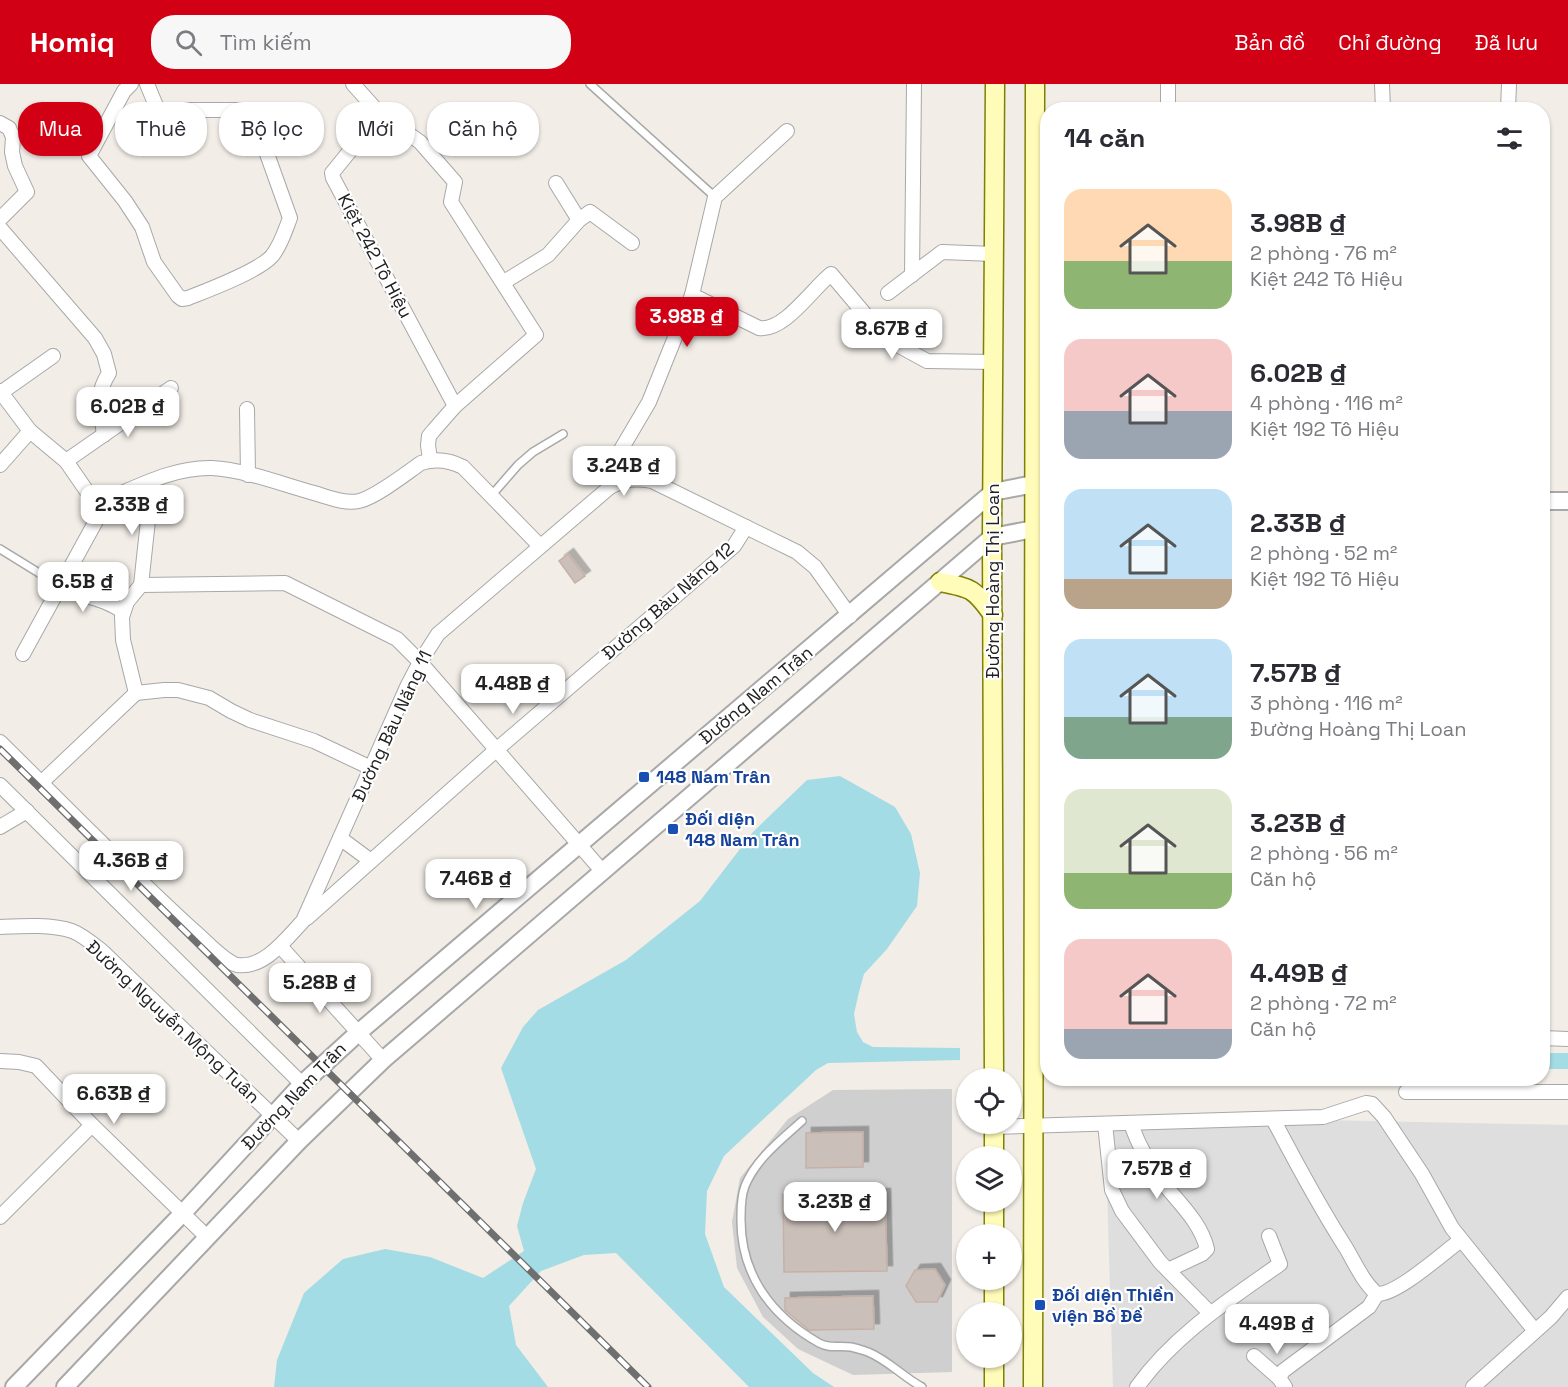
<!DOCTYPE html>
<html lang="vi">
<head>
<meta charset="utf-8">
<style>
	body { margin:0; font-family:"Space Grotesk",sans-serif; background:#f7f7f7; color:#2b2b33; height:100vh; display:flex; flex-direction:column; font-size:22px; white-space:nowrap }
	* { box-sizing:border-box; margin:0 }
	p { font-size:20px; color:#7c7c81 }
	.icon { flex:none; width:33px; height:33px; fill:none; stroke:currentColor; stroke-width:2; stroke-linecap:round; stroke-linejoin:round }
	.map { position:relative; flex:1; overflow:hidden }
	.side { position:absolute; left:1040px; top:18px; width:510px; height:984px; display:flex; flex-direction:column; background:#fff; border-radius:24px; box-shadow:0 2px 4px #0004 }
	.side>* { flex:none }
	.guide { position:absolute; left:18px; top:18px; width:570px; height:54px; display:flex; gap:12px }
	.tools { position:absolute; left:956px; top:984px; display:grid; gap:12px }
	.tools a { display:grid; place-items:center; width:66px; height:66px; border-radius:50%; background:#fff; box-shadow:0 2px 4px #0004; font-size:30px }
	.price { position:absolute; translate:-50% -51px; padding:0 14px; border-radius:12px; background:#fff; color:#222; font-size:20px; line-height:39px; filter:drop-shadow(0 2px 3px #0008) }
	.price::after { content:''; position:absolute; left:50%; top:36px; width:18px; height:14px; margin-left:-9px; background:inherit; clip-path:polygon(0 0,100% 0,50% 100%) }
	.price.active { background:#d20015; color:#fff }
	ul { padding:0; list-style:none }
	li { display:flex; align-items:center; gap:18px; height:150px; padding:0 24px }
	li span { display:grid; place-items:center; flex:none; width:168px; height:120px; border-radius:18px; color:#555 }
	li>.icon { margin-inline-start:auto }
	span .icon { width:72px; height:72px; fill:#fffc; stroke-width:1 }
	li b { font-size:26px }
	h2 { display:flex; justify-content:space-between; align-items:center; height:72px; padding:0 24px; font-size:26px }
	.tag { padding:0 21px; border-radius:24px; background:#fff; box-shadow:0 2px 4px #0004; font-size:21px; line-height:54px }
	.tag.active { background:#d20015; color:#fff }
	header { display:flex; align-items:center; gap:36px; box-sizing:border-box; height:84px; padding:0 30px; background:#d20015; color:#fff }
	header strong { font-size:28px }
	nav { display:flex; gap:33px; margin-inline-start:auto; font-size:21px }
	.search { width:420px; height:54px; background:#f7f7f7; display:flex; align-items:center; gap:15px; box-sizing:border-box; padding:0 21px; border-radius:24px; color:#7c7c81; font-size:22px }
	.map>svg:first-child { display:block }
</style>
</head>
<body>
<header>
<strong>Homiq</strong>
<div class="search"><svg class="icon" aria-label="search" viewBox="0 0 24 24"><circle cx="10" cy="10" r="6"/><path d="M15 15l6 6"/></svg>Tìm kiếm</div>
<nav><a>Bản đồ</a><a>Chỉ đường</a><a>Đã lưu</a></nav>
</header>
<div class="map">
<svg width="1568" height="1303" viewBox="0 0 1568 1303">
	<defs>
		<filter id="shadow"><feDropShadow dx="5.5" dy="-5.5" stdDeviation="0" flood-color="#0004"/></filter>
	</defs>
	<rect width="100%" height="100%" fill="#f2ede7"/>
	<!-- residential -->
	<path fill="#dfdede" d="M1273 1035 1568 1041V1303H1113L1105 1040Z"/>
	<!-- religious -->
	<path fill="#cfcfcf" d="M952 1005V1288L853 1291 798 1265 763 1233 737 1184 732 1138 740 1094 788 1035 833 1006Z"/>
	<!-- water -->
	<path fill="#a3dce4" d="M840 692 895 723 911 750 920 789 917 822 887 865 864 890 859 908 854 930 857 948 863 958 873 963 960 964V976L828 979 816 986 724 1072 707 1107 705 1150 724 1203 813 1289 834 1303H749L616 1169 584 1171 541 1187 509 1222 516 1261 548 1303H274L277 1276 304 1209 343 1175 385 1165 430 1173 483 1194 524 1167 517 1142 523 1119 536 1085 501 984 523 943 538 926 626 876 700 817 753 748 807 696Z"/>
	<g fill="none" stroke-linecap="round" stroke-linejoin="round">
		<!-- canal -->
		<path stroke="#a3dce4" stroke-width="16" d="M1542 977H1568"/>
	</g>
	<!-- building -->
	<g fill="#cbbfb9" stroke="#c6b1a7" stroke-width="1.5" filter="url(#shadow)">
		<path d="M568 470 585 492 575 499 559 477Z"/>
		<path d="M863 1048V1083L806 1084V1049Z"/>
		<path d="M783 1110H885L887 1187 784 1188Z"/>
		<path d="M935 1185 945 1201 937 1218H916L906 1202 915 1186Z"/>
		<path d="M873 1212 874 1245 809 1246 785 1226V1214Z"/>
	</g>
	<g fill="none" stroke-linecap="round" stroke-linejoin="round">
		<defs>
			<g id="service">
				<path d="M590 0 715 113"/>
				<path d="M491 412 518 381 533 368 563 350"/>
				<path d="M0 465 60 502"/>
				<path d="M802 1037C781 1056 756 1075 745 1102 741 1112 741 1123 741 1133 740 1190 771 1232 819 1259 830 1265 839 1261 851 1263 856 1264 862 1266 868 1268 888 1276 903 1293 922 1303"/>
			</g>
			<g id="minor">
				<path d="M131 0 124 7 89 72 125 117 142 143 154 178 178 212 182 215 188 214C208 206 259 187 272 172 281 161 285 147 290 134L256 39 246 26H168L159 29 147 0"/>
				<path d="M353 0 380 30 420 58 455 98 451 118 536 251 455 322 434 346 429 352 428 361 430 376"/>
				<path d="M1168 0V26"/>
				<path d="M1382 0 1383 26"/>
				<path d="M1508 26 1509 0"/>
				<path d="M380 30 332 89 333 94 455 322"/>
				<path d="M0 39 9 44 13 53 12 68 15 82 27 108 0 135"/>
				<path d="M556 99 579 136"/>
				<path d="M0 144 95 254 104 270 109 289C94 313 101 324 104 351"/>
				<path d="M912 191 914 0"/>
				<path d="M504 198 548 171 579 136 590 128 632 159"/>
				<path d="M888 209 942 168 994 170"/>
				<path d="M692 211 759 244C784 248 812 205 831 190L885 254 927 277 994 278"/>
				<path d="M0 307 30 347 66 377 86 406 96 414 108 415C141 401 175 383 212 384 246 386 281 400 314 409 328 413 344 420 359 417 376 413 405 390 421 379 436 374 449 376 463 383L540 462"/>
				<path d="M2 308 53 272"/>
				<path d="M247 325 248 391"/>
				<path d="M66 377 171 304"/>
				<path d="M0 381 30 347"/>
				<path d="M610 403 619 369 649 318 692 211 715 113 787 47"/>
				<path d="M141 501 285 499 397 555 420 578 603 788"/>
				<path d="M60 502C80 512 105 514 123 528"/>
				<path d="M23 570 108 415"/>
				<path d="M136 609 123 556 122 533 127 518 141 501 150 418 145 400"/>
				<path d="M0 658C64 721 127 786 194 847 204 855 224 878 237 881 264 885 286 855 303 837L407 603 420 578 438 550 610 403C625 395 636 394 652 397L797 468 815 483 850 532"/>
				<path d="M42 698 136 609 164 606H178L209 614 231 627 250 636 314 657 371 684"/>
				<path d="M0 701 302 1000"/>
				<path d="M0 743 27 727"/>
				<path d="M340 754 371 777"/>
				<path d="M307 834 496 666 734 462 746 443"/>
				<path d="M0 843C21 842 52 840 72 847 83 851 94 861 103 868L299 1057"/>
				<path d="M280 862 383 976"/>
				<path d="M1542 954 1568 955"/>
				<path d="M0 977 19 978 36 982 92 1041 207 1153"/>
				<path d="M1406 1008H1568"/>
				<path d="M1273 1035C1296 1079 1319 1122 1346 1164 1355 1179 1363 1198 1377 1210 1397 1211 1443 1169 1461 1156"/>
				<path d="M1131 1039C1138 1062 1150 1080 1164 1100 1180 1120 1201 1139 1207 1165L1202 1170 1168 1186"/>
				<path d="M1105 1040 1112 1106 1122 1127 1160 1178 1210 1229"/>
				<path d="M994 1043 1323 1033 1366 1019 1372 1020 1384 1033 1422 1090 1452 1144 1535 1247"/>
				<path d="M0 1133 92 1041"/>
				<path d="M1254 1272 1279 1294"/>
				<path d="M1137 1303C1174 1251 1229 1216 1280 1180L1269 1152"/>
				<path d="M1285 1303 1279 1294 1283 1287 1369 1223 1377 1210"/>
				<path d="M1473 1303 1551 1233 1568 1213"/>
			</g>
			<g id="tertiary">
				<path d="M1542 417H1568"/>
				<path d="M14 1303 182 1130 302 1000 358 949 993 408 1034 400 1047 406"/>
				<path d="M65 1303 299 1057 383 976 992 453 1034 445 1047 435"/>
			</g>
			<g id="secondary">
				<path d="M940 498C971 504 974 504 993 531"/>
				<path d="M994 994 992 453 995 0"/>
				<path d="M994 1072V1040"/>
				<path d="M994 1118V1150"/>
				<path d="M994 1196V1228"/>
				<path d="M994 1274V1303"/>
				<path d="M1033 1303 1035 0"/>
			</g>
		</defs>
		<!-- service casing -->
		<use href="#service" stroke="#a8a8a8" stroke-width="10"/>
		<!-- minor casing -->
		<use href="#minor" stroke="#a8a8a8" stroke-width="16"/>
		<!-- tertiary casing -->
		<use href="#tertiary" stroke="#a8a8a8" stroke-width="20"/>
		<!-- secondary casing -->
		<use href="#secondary" stroke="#7f8000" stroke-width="21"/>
		<!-- service -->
		<use href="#service" stroke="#fff" stroke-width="7"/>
		<!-- minor -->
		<use href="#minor" stroke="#fff" stroke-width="14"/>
		<!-- tertiary -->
		<use href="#tertiary" stroke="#fff" stroke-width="16"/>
		<!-- secondary -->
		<use href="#secondary" stroke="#fffbb8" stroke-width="18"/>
		<defs>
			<path id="rail" d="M0 665 648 1303"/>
		</defs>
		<!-- rail casing -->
		<use href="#rail" stroke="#6f6f6f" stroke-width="7"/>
		<!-- rail -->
		<use href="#rail" stroke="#fff" stroke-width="4.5" stroke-dasharray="14" stroke-linecap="butt"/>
	</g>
	<!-- markers -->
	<g fill="#1a4fb4" stroke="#fff" stroke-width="2">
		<rect x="638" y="687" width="12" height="12" rx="3"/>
		<rect x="667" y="739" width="12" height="12" rx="3"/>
		<rect x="1034" y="1215" width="12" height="12" rx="3"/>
	</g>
	<g text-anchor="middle" stroke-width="4.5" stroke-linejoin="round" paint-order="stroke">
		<!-- street labels -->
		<g font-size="18" fill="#212121" stroke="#fff">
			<text transform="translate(375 172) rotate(62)" y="6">Kiệt 242 Tô Hiệu</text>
			<text transform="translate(993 497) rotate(-90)" y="6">Đường Hoàng Thị Loan</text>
			<text transform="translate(668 517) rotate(-41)" y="6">Đường Bàu Năng 12</text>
			<text transform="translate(756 611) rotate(-40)" y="6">Đường Nam Trân</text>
			<text transform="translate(392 642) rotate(-65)" y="6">Đường Bàu Năng 11</text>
			<text transform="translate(173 938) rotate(43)" y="6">Đường Nguyễn Mộng Tuân</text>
			<text transform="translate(294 1012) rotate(-46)" y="6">Đường Nam Trân</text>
		</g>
		<!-- transit labels -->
		<g font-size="18" font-weight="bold" fill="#164399" stroke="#fff" text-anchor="start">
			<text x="656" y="699">148 Nam Trân</text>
			<text x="685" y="741">Đối diện<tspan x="685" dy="21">148 Nam Trân</tspan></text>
			<text x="1052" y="1217">Đối diện Thiền<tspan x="1052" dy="21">viện Bồ Đề</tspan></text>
		</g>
	</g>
</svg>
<div class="tools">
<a><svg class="icon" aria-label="locate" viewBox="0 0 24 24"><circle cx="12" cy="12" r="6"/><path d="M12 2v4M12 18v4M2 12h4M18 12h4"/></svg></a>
<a><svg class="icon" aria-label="layers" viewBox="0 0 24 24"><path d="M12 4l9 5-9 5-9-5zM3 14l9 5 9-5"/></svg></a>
<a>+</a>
<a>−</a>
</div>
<b class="price active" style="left:687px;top:264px">3.98B ₫</b>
<b class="price" style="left:892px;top:276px">8.67B ₫</b>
<b class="price" style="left:128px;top:354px">6.02B ₫</b>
<b class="price" style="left:624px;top:413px">3.24B ₫</b>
<b class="price" style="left:132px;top:452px">2.33B ₫</b>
<b class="price" style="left:83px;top:529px">6.5B ₫</b>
<b class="price" style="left:513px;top:631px">4.48B ₫</b>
<b class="price" style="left:131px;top:808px">4.36B ₫</b>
<b class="price" style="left:476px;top:826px">7.46B ₫</b>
<b class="price" style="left:320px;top:930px">5.28B ₫</b>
<b class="price" style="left:114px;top:1041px">6.63B ₫</b>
<b class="price" style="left:1157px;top:1116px">7.57B ₫</b>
<b class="price" style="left:835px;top:1149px">3.23B ₫</b>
<b class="price" style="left:1277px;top:1271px">4.49B ₫</b>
<div class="guide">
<a class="tag active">Mua</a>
<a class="tag">Thuê</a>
<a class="tag">Bộ lọc</a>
<a class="tag">Mới</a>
<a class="tag">Căn hộ</a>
</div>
<section class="side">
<h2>14 căn<svg class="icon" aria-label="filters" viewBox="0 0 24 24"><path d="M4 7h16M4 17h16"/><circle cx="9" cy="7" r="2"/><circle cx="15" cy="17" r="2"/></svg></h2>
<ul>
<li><span style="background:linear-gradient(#ffd9b3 60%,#8fb573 0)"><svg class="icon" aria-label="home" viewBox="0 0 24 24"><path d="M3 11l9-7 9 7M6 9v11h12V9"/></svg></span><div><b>3.98B ₫</b><p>2 phòng · 76 m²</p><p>Kiệt 242 Tô Hiệu</p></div></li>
<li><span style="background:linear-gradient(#f6c9c9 60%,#9aa5b1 0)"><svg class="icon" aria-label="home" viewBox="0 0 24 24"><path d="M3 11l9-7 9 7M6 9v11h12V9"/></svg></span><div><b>6.02B ₫</b><p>4 phòng · 116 m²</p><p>Kiệt 192 Tô Hiệu</p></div></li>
<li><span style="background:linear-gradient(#bfe0f5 75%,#b9a48a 0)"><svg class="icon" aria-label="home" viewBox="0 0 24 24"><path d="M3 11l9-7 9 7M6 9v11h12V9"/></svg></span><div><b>2.33B ₫</b><p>2 phòng · 52 m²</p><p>Kiệt 192 Tô Hiệu</p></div></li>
<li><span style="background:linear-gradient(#bfe0f5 65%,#7fa58c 0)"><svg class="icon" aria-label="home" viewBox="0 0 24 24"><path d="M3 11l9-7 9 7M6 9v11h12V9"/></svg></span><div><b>7.57B ₫</b><p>3 phòng · 116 m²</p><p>Đường Hoàng Thị Loan</p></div></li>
<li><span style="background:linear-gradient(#dfe7d0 70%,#8fb573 0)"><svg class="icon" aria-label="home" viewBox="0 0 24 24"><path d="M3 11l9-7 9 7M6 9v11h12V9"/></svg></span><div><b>3.23B ₫</b><p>2 phòng · 56 m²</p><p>Căn hộ</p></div></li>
<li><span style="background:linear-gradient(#f6c9c9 75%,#9aa5b1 0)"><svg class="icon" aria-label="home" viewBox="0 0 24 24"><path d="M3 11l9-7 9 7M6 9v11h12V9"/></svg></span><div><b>4.49B ₫</b><p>2 phòng · 72 m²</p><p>Căn hộ</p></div></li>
</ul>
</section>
</div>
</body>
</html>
